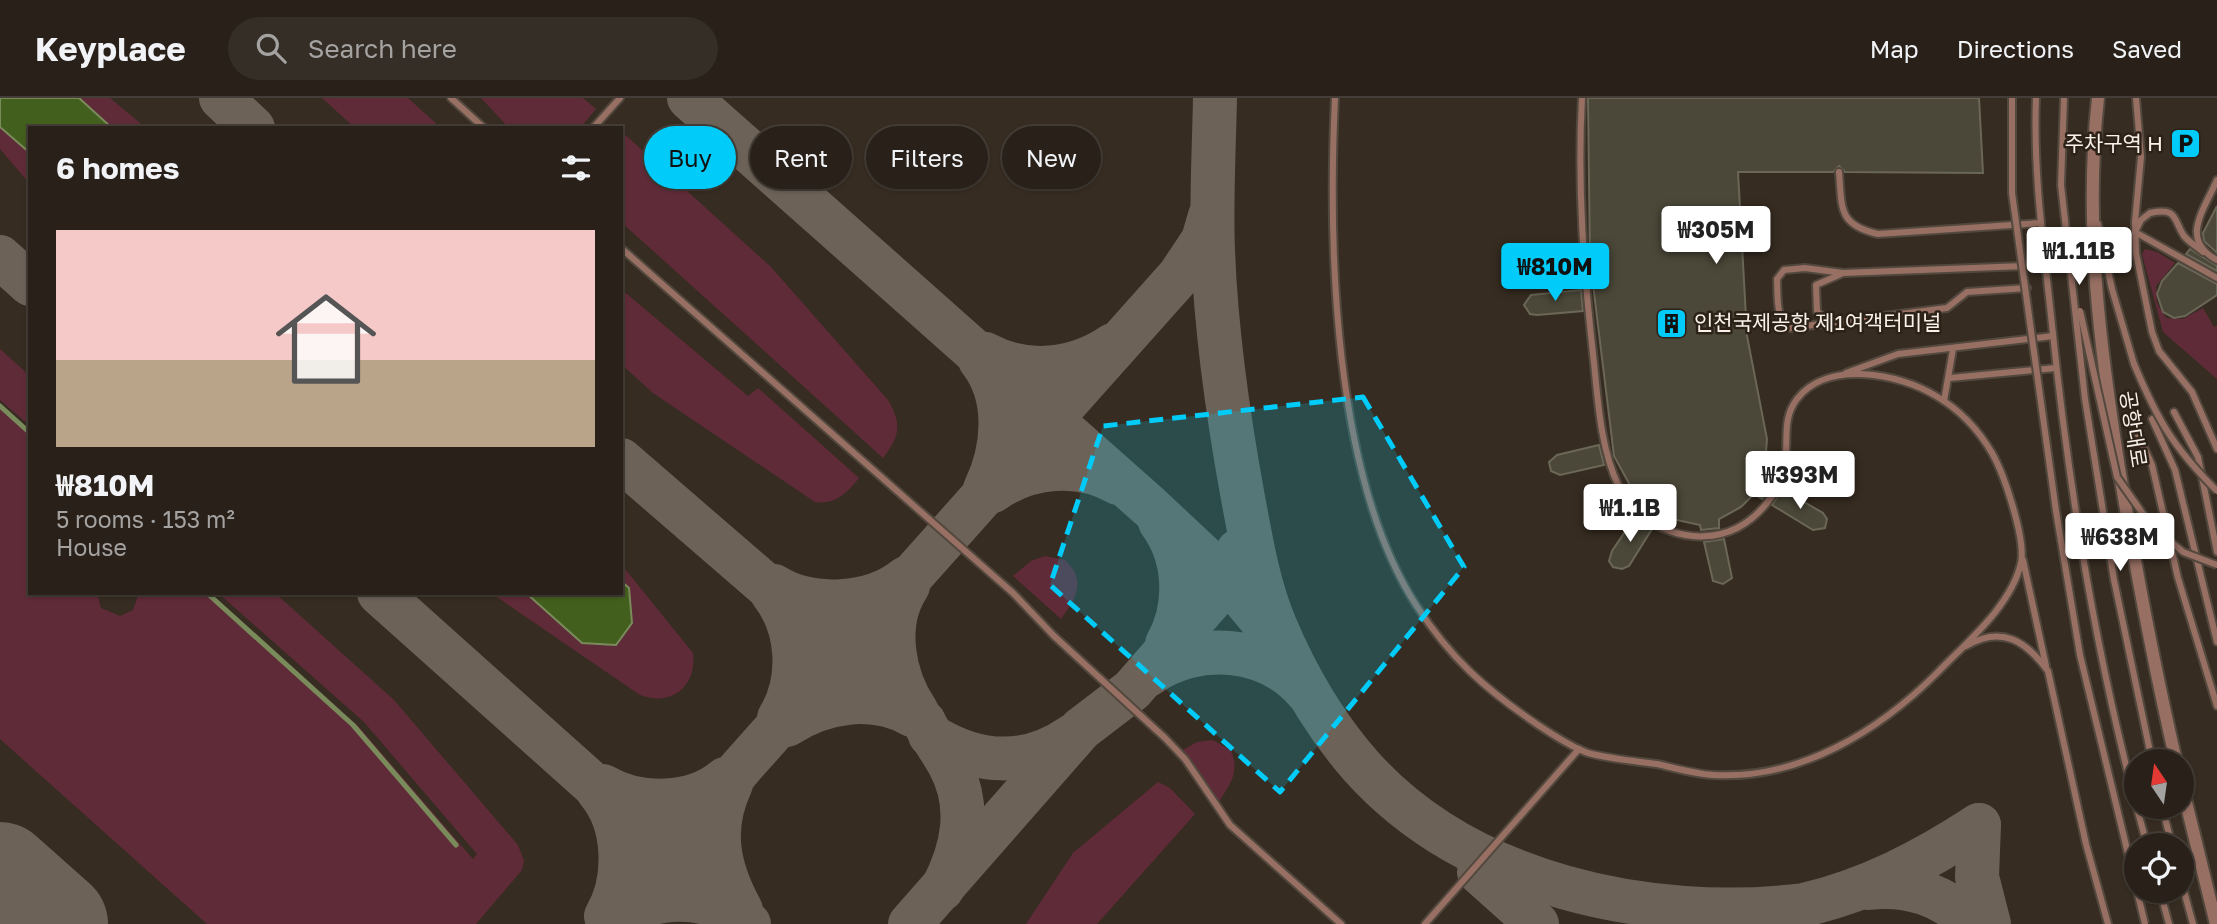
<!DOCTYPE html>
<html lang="en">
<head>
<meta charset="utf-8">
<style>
	body { margin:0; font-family:"Golos Text","Noto Sans KR",sans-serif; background:#352e26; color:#f1f3f6; height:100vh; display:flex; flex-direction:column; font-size:26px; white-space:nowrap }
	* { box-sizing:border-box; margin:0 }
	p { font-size:23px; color:#a5a3a2 }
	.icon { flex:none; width:38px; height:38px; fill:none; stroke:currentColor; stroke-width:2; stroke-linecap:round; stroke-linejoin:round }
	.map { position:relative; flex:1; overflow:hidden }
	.side { position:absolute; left:28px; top:28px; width:595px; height:469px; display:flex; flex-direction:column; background:#292119; border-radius:0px; box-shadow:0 2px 5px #0004,0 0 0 2px #453e38 }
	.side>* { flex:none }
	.top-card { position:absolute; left:644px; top:28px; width:665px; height:63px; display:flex; gap:14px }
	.needle { width:46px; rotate:347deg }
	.controls { position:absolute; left:2124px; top:651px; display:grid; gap:14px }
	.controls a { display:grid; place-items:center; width:70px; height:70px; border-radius:50%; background:#292119; box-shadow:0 2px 5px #0004,0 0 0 2px #453e38; font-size:35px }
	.price { position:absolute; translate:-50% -60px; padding:0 16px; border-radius:7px; background:#fff; color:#222; font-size:23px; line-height:46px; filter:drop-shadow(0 2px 4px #0008) }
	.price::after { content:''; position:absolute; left:50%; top:42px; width:21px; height:16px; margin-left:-10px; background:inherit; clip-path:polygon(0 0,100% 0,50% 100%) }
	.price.current { background:#01cbf9; color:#111 }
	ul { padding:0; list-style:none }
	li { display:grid; align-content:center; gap:14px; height:371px; padding:0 28px }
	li+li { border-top:2px solid #453e38 }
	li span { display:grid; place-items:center; height:217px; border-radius:0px; color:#555 }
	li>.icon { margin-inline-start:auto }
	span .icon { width:126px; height:126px; fill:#fffc; stroke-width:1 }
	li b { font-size:30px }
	h2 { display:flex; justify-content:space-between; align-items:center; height:84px; padding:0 28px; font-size:30px }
	.pill { padding:0 24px; border-radius:32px; background:#292119; box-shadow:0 2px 5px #0004,0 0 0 2px #453e38; font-size:24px; line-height:63px }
	.pill.current { background:#01cbf9; color:#111 }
	header { display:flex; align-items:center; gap:42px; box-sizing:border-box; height:98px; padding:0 35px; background:#292119; border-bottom:2px solid #453e38 }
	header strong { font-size:33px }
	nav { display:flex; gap:38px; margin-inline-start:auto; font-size:24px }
	.search { width:490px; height:63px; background:#352e26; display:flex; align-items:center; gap:18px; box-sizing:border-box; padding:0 24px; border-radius:38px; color:#a5a3a2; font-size:26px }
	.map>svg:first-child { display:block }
</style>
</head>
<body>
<header>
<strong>Keyplace</strong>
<div class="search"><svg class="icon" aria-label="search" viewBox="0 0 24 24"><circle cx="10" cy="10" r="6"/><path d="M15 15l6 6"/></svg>Search here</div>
<nav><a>Map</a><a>Directions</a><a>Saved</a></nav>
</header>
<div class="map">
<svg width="2217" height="826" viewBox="0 0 2217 826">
	<rect width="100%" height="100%" fill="#372c21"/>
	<!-- green -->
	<g fill="#602b38">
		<path d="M79 0H110L146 30H112Z"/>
		<path d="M322 0H408L441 30H355Z"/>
		<path d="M481 0H583L596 11 580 30H509Z"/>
		<path d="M0 29 30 55V86L0 51Z"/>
		<path d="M621 33 771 169 888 302C902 326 900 338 883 360L621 124Z"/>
		<path d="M2145 151 2157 154 2175 165 2156 188 2157 205 2166 220 2183 221 2203 210 2214 229 2217 228V281L2163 234 2142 156Z"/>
		<path d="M621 191 748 298 758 290 859 380C847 395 835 407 815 404L653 295 621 266Z"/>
		<path d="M0 251 30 278V328L0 302Z"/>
		<path d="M0 309 30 336V495H97L101 510 120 518 133 512 139 495H209L359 629 473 761 477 756 364 624 218 495H275L394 602 518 747 524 763 522 772 476 826H207L0 641Z"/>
		<path d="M1045 458 1065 462C1087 483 1076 500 1061 521L1013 478 1031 463Z"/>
		<path d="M621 466 693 555C697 588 672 609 640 597L491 495H526L582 545 629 490 621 483Z"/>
		<path d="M1213 642 1230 652C1242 672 1228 690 1217 706L1181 653 1197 644Z"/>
		<path d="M1158 684 1170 690 1195 716 1097 826H1026L1073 755Z"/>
	</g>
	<!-- water -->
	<g fill="#435f1e" stroke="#7a8b5b" stroke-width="2">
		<path d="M0 0H79L112 30H30V55L0 29Z"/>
		<path d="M621 483 629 490 632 525 616 547 582 545 526 495H621Z"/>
	</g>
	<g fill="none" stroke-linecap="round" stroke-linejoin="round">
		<!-- stream -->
		<g stroke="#7a8b5b" stroke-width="5">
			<path d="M0 308 30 335"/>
			<path d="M207 495 353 627 456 747"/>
		</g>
		<!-- taxiway -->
		<g stroke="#6c6258" stroke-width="44">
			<path d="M221 0 253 30"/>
			<path d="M689 0 1149 408 1227 481 1268 530"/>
			<path d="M1215 0C1214 51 1211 102 1213 152 1216 236 1228 318 1243 400 1251 442 1258 487 1275 527 1296 577 1325 627 1361 668 1467 787 1649 826 1804 807 1868 792 1924 763 1979 727"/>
			<path d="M0 159 30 186"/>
			<path d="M985 256C1026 278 1075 273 1113 247"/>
			<path d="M980 262C1009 299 1004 351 985 391"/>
			<path d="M621 362 924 624C931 639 941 651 949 666 972 708 963 751 942 791"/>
			<path d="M993 393C1029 367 1079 363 1118 385"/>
			<path d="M1160 424C1186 459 1188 508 1167 546"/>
			<path d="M774 488C811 511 872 508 906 480"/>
			<path d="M908 488C883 526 893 578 917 614"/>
			<path d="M379 495 749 826"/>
			<path d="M772 495C799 530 802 582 779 620"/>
			<path d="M1148 577C1197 542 1268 548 1307 594"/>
			<path d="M787 627C823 603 873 595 912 617"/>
			<path d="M930 637C976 666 1026 670 1072 638"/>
			<path d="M731 686C710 731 718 770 741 812"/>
			<path d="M603 688C639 709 693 708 725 681"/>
			<path d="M598 693C626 726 627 782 606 818"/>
			<path d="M1979 727 1977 779 1989 826"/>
			<path d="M1479 774 1537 826"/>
			<path d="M1868 790C1907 785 1945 797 1972 826"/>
			<path d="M613 825C646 797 697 795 735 816"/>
			<path d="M607 826 744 666 1179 178 1203 142 1210 118"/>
			<path d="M910 826 1081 631 1132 592 1221 490 1238 453"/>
		</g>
		<!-- runway -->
		<path stroke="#6c6258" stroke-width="108" d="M0 778 54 826"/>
	</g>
	<!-- building -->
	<g fill="#4b4839" stroke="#6a6757" stroke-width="2">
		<path d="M1588 0H1979L1983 75 1845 74 1839 68 1833 74H1738L1747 238 1767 341 1764 380 1773 385 1762 401 1754 396 1741 409 1719 421V430L1701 432 1700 427 1659 418 1657 421 1642 409 1614 358 1590 162Z"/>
		<path d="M2217 108V155L2204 143 2203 135Z"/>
		<path d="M2190 151 2217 168V173L2186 156Z"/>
		<path d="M2178 165 2217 186V197L2185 218 2174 220 2163 214 2157 196 2162 183Z"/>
		<path d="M1581 192 1583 213 1537 217 1530 216 1524 207 1531 197Z"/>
		<path d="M1599 347 1604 367 1560 377 1551 373 1549 364 1557 357Z"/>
		<path d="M1782 391 1823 415 1827 421 1825 430 1813 432 1772 407Z"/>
		<path d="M1635 419 1652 431 1629 468 1622 471 1613 469 1609 463 1612 453Z"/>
		<path d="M1724 441 1732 480 1723 486 1713 483 1704 444Z"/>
	</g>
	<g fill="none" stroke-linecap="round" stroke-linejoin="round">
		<defs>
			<g id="lane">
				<path d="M451 0 484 30"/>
				<path d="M1335 0C1328 149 1333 378 1416 507 1451 561 1485 591 1538 627 1553 637 1571 649 1588 655 1610 661 1634 663 1657 666 1675 670 1695 676 1713 677 1800 682 1879 633 1938 574 1967 544 2011 508 2021 465 2026 441 2004 376 1992 355 1978 331 1960 312 1936 298 1899 275 1827 262 1797 301 1784 318 1787 336 1786 356 1785 386 1764 416 1737 430 1695 451 1640 431 1619 389 1601 352 1598 305 1594 265 1584 177 1577 89 1582 0"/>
				<path d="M2036 0C2033 76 2044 151 2052 227 2070 403 2099 577 2147 747"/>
				<path d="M2136 0 2141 59 2135 124 2136 155 2152 234 2159 253 2192 294 2217 351"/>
				<path d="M593 30 620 0"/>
				<path d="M1839 74C1842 110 1838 127 1878 136L2041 125"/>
				<path d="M2217 82C2204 112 2179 142 2217 162"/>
				<path d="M2098 126 2112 191 2134 266"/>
				<path d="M621 150 1013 495 1054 538 1165 640 1185 661 1230 727 1341 826"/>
				<path d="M2203 154C2197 149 2189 144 2184 138 2173 122 2179 109 2150 115L2141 122 2135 134 2217 180"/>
				<path d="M2024 168 1843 175 1805 170 1784 172 1777 181C1778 197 1775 221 1790 230L1947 210 1967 194 2027 190"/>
				<path d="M1827 224 1817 213 1816 187 1841 176"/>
				<path d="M1846 275 1898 256 2053 238"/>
				<path d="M1950 280 2056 270"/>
				<path d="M1944 303 1953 251"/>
				<path d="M2174 314 2198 359 2217 454"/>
				<path d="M2152 321 2175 372 2217 544"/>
				<path d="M2137 334 2152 367 2178 480 2217 608"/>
				<path d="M2023 462 2046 568"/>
				<path d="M1966 548C2002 527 2026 543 2048 573L2086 746 2108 826"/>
				<path d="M2162 709 2172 747"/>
				<path d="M2182 786 2193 826"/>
				<path d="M2160 793 2169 826"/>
				<path d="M1425 826 1579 651"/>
			</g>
			<g id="street">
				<path d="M2098 0C2084 127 2100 251 2120 376 2136 472 2154 568 2176 663"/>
				<path d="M2182 688 2216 826"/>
			</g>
		</defs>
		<!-- lane casing -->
		<use href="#lane" stroke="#52483d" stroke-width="10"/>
		<!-- street casing -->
		<use href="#street" stroke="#52483d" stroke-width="16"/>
		<!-- lane -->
		<use href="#lane" stroke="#976f63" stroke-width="6"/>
		<!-- street -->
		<use href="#street" stroke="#976f63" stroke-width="12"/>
		<defs>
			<g id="lane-bridge">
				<path d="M2012 0V95L2056 413 2080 557 2145 826"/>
				<path d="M2064 0 2061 87 2085 301 2114 482 2152 663"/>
				<path d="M2080 213 2117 379 2148 423 2170 443 2183 454 2217 467"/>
				<path d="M2134 266C2158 323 2173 349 2217 393"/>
			</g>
		</defs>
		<!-- lane-bridge casing -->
		<use href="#lane-bridge" stroke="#52483d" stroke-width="10" stroke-linecap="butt"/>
		<!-- lane-bridge -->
		<use href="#lane-bridge" stroke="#976f63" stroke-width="6"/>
	</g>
	<!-- marked area -->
	<path fill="#01cbf9" fill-opacity="0.2" stroke="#01cbf9" stroke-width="5" stroke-dasharray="14 9" stroke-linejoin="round" d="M1363 299 1464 469 1280 694 1050 487 1103 328Z"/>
	<!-- icons -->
	<defs>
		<symbol id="parking-square" viewBox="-11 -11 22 22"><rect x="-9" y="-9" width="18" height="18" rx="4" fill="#01cbf9" stroke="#2d2217"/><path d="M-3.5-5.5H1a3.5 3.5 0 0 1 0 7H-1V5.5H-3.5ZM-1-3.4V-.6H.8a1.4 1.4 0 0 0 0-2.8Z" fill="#111"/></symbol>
		<symbol id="building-square" viewBox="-11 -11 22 22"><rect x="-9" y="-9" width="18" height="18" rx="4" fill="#01cbf9" stroke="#2d2217"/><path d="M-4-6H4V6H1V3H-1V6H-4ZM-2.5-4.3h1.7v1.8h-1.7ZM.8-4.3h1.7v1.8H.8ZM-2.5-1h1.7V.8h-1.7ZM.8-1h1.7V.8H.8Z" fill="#111"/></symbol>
	</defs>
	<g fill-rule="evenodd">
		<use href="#parking-square" x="2168" y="28" width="35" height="35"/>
		<use href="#building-square" x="1654" y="208" width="35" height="35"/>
	</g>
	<g text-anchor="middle" stroke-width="5" stroke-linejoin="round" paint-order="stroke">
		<!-- poi labels -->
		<g font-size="21" fill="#f9f1ea" stroke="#2d2217" text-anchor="end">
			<text x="2163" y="53">주차구역 H</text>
			<text x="1694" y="232" text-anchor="start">인천국제공항 제1여객터미널</text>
		</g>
		<!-- street labels -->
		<g font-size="21" fill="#f9f1ea" stroke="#2d2217">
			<text transform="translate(2133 331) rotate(81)" y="7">공항대로</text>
		</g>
	</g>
</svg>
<div class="controls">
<a><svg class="needle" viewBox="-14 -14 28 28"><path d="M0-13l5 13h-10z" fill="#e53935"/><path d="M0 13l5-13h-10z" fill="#a5a3a2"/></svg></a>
<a><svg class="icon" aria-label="locate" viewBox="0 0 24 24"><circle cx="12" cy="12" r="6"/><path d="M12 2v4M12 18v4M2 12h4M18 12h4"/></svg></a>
</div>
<b class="price" style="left:1716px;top:168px">₩305M</b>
<b class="price" style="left:2079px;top:189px">₩1.11B</b>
<b class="price current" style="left:1555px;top:205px">₩810M</b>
<b class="price" style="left:1800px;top:413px">₩393M</b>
<b class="price" style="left:1630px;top:446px">₩1.1B</b>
<b class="price" style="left:2120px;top:475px">₩638M</b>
<div class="top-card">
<a class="pill current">Buy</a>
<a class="pill">Rent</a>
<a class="pill">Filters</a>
<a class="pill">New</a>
</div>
<section class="side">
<h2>6 homes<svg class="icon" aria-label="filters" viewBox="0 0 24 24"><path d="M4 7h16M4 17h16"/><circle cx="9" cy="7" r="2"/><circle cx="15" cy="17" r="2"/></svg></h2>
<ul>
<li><span style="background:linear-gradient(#f6c9c9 60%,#b9a48a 0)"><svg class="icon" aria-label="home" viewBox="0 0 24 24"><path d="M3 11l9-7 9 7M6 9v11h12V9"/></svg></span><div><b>₩810M</b><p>5 rooms · 153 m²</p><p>House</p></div></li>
</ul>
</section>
</div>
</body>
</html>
